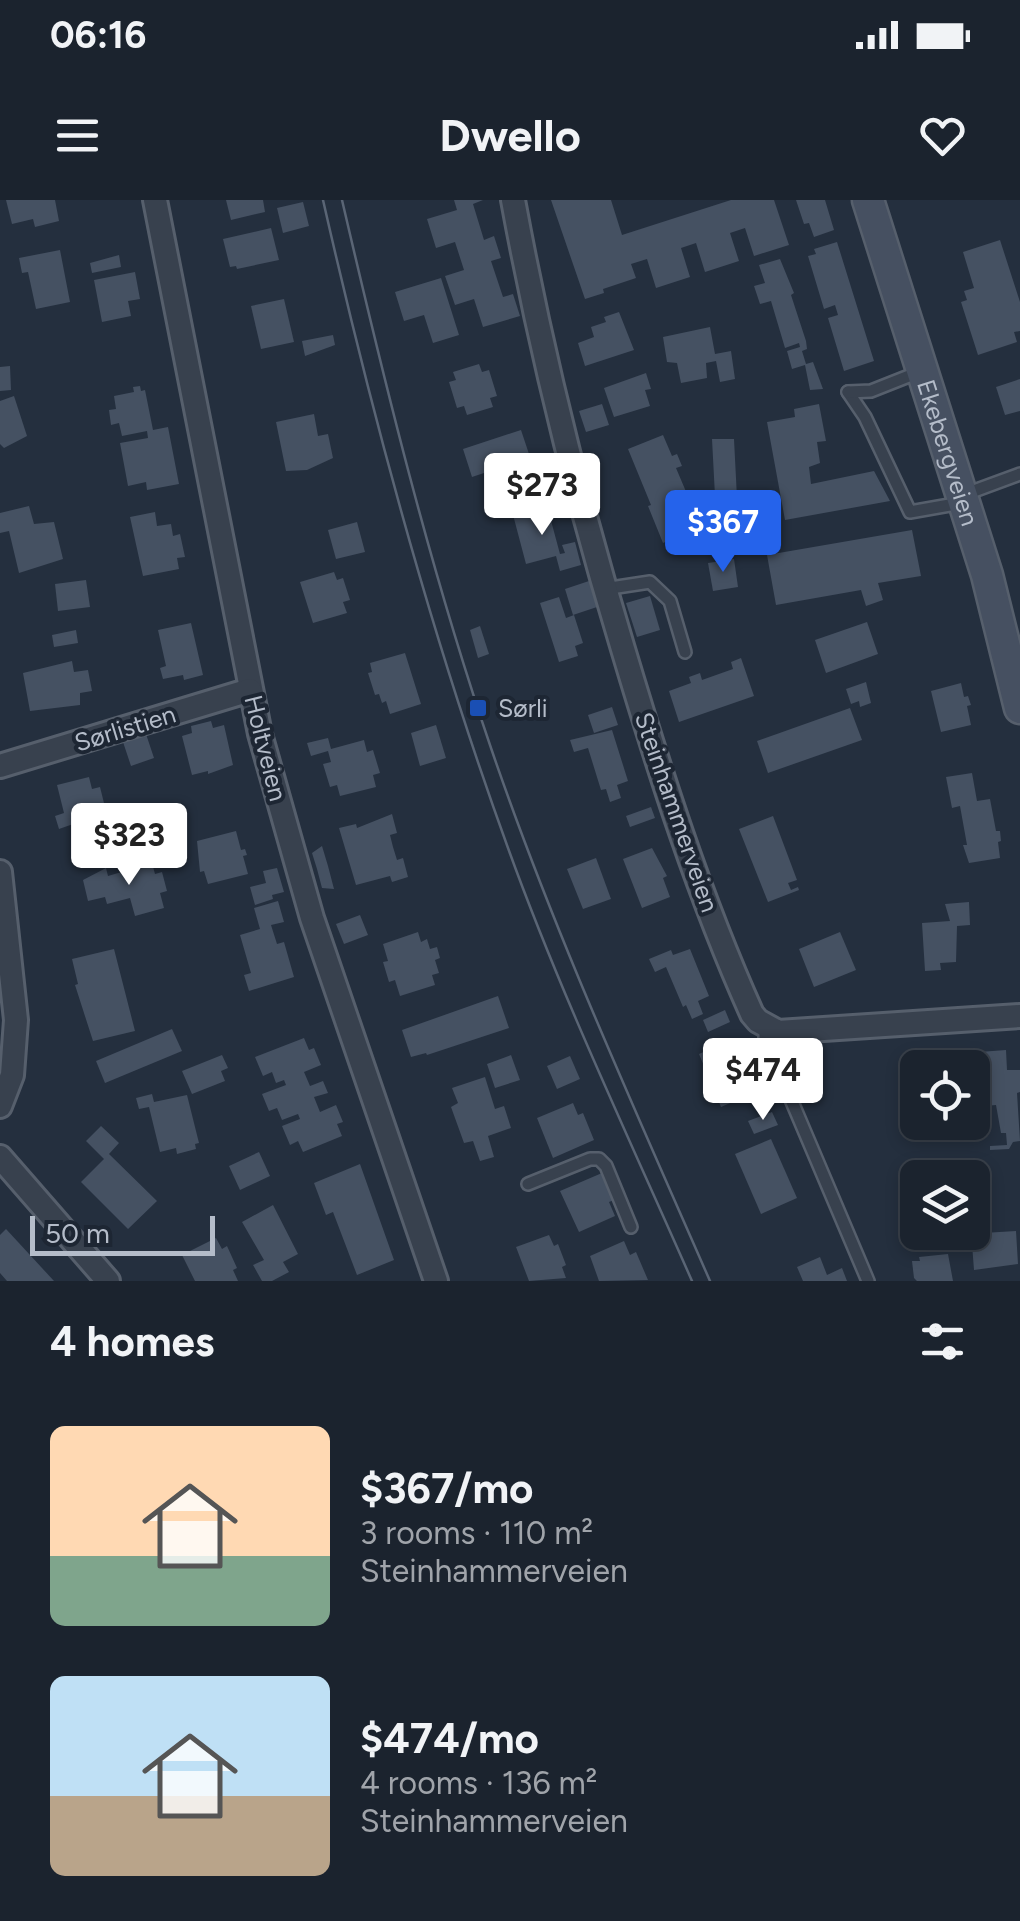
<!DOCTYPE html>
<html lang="en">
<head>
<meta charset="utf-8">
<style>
	body { margin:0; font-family:Figtree,sans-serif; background:#242b36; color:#f1f3f6; height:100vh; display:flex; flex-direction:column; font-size:38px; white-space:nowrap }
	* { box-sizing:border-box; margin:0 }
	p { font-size:32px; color:#a0a4aa }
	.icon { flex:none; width:55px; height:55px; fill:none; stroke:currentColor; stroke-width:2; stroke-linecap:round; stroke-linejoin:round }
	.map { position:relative; height:1081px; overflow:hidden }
	.drawer { display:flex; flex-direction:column; background:#1b232e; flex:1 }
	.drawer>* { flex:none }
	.tools { position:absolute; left:900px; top:850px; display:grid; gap:20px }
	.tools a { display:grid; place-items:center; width:90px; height:90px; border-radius:15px; background:#1b232e; box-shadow:0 5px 15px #0003,0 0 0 2px #39404a; font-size:50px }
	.scale { position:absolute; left:30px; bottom:25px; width:185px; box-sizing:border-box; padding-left:10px; border:5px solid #b4bcc9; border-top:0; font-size:28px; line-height:35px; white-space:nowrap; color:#b4bcc9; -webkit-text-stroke:8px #1d2633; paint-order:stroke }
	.price { position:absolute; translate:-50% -85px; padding:0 22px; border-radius:10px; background:#fff; color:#222; font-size:32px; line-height:65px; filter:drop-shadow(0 2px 5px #0008) }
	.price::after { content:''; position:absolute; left:50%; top:60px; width:30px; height:22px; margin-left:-15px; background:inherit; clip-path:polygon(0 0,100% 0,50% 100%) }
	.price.selected { background:#2563eb; color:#fff }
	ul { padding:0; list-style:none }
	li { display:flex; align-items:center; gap:30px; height:250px; padding:0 50px }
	li span { display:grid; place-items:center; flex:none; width:280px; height:200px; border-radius:15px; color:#555 }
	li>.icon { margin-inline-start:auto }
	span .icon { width:120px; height:120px; fill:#fffc; stroke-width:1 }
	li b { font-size:42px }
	h2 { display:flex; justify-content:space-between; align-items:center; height:120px; padding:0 50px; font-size:42px }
	.status { display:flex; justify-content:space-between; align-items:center; height:70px; padding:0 50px; background:#1b232e; direction:ltr }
	.status svg { height:28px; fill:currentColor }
	header { display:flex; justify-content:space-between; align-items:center; height:130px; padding:0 50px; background:#1b232e; font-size:45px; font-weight:700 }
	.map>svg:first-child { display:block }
</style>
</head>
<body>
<div class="status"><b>06:16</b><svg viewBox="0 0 49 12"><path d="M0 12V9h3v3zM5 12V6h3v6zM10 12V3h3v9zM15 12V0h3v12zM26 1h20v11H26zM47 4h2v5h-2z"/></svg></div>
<header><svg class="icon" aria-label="menu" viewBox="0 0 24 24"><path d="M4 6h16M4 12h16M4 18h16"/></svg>Dwello<svg class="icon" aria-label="heart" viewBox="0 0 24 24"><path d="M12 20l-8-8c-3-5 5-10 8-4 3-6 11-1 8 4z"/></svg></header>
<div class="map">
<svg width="1020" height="1081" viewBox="0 0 1020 1081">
	<rect width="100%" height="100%" fill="#242f3e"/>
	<!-- building -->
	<g fill="#455162">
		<path d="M6 0H55L59 21 35 27 33 19 12 24Z"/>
		<path d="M226 0H263L265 12 231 20Z"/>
		<path d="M454 0H483L473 4 484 40 494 36 501 58 491 61 503 97 513 94 520 116 483 127 474 99 455 105 445 76 464 70 455 42 436 48 427 19 457 10Z"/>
		<path d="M551 0H611L622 35 731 0H774L789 45 754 56 745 28 730 33 739 61 705 72 696 43 681 48 690 77 656 88 647 59 631 64 636 78 603 89 604 93 585 99Z"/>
		<path d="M796 0H825L834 30 814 37 809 23 804 24Z"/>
		<path d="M303 2 309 26 283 33 277 8Z"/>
		<path d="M271 28 279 60 237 69 236 66 230 67 223 39Z"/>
		<path d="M1000 40 1020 102V131L1014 132 1017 142 978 155 961 102 967 100 964 91 974 88 963 52Z"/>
		<path d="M837 42 874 161 844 171 828 118 838 115 835 105 824 109 808 56 816 54 814 49Z"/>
		<path d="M60 50 70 102 36 109 28 72 22 73 19 58Z"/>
		<path d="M119 55 121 67 92 73 90 63Z"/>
		<path d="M780 59 794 93 791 95 806 141 807 149 802 151 806 164 813 162 823 189 810 190 805 165 792 169 787 151 800 147 799 143 785 148 771 101 760 104 754 86 765 83 759 65Z"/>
		<path d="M135 72 140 99 128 101 131 116 102 122 94 80Z"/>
		<path d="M441 78 459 135 433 143 424 115 404 121 395 92Z"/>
		<path d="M284 99 294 142 261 149 251 106Z"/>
		<path d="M619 112 634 150 585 166 578 143 594 137 591 127 606 122 604 117Z"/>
		<path d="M710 127 715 154 731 151 735 179 720 182 716 161 706 163 707 178 681 183 677 163 667 162 663 137Z"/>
		<path d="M333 135 335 145 305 156 302 141Z"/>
		<path d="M479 164 482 172 489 170 497 196 490 198 493 207 467 215 464 206 457 208 449 182 456 180 453 172Z"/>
		<path d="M10 166 11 190 0 191V167Z"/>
		<path d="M646 173 651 189 645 190 650 206 614 217 604 188Z"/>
		<path d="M1020 179V211L1005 215 996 187Z"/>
		<path d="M140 186 141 191 145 190 153 230 168 227 179 284 147 290 146 282 128 286 120 243 148 238 147 231 122 236 119 223 111 225 109 210 116 209 114 196 134 192 133 187Z"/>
		<path d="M14 196 27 236 4 248 0 244V201Z"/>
		<path d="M602 204 609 225 586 232 579 211Z"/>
		<path d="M819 204 826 241 817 242 820 263 809 267 811 284 874 271 890 301 785 320 767 222 795 217 794 209Z"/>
		<path d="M314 214 318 236 328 234 333 258 307 270 286 271 276 222Z"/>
		<path d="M521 230 536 275 508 284 502 267 472 277 463 249Z"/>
		<path d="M663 235 672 256 677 254 682 266 676 268 690 301 715 296 712 239H734L737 298H717L714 310 681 318 686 333 663 343 648 306 651 305 628 249Z"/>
		<path d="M546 302 560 354 565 353 562 345 575 342 581 365 560 371 556 356 526 364 512 311Z"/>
		<path d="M29 306 34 324 54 322 63 359 19 373 9 331 0 333V313Z"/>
		<path d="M155 312 157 326 171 324 173 336 180 334 185 357 177 358 179 369 143 376 130 317Z"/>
		<path d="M357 322 365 352 336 359 328 330Z"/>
		<path d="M912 330 921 376 878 383 883 400 866 406 861 390 776 405 767 355Z"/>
		<path d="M734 359 738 387 713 391 708 363Z"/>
		<path d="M334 372 337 380 343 378 350 400 343 402 347 413 313 423 300 382Z"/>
		<path d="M86 380 90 407 58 411 55 384Z"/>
		<path d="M589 381 597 407 573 415 565 389Z"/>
		<path d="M650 396 660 430 637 437 626 403Z"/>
		<path d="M559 397 566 418 574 415 583 443 575 446 578 456 559 462 540 403Z"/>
		<path d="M867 422 878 454 826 473 815 440Z"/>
		<path d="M191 423 203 475 184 480 183 475 163 479 160 468 166 466 158 430Z"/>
		<path d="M480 426 489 454 478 458 470 430Z"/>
		<path d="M76 430 78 443 54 447 52 435Z"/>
		<path d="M405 453 421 504 390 514 386 501 382 503 379 494 375 495 368 473 372 472 370 463Z"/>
		<path d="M741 458 754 496 679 522 669 491 691 483 689 477 700 473 702 480 733 469 731 462Z"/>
		<path d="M72 461 74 472 88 470 92 491 80 493V505L30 511 23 473Z"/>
		<path d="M866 482 871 503 860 507 859 501 851 504 846 489Z"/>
		<path d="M961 483 964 497 968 496 971 505 967 506 971 525 941 532 931 491Z"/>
		<path d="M612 507 618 525 594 533 588 515Z"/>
		<path d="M850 508 862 540 768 573 757 541Z"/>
		<path d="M211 521 213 528 224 525 233 565 208 574V571L192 575 182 536 192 533 191 526Z"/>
		<path d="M436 525 446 558 420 566 411 533Z"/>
		<path d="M612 530 628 581 617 585 621 598 610 602 606 589 601 590 588 548 574 552 570 540Z"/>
		<path d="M146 534 154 558 131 566 123 542Z"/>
		<path d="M328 538 331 549 364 540 367 552 373 550 380 573 373 575 376 587 340 596 337 585 330 587 323 564 331 562 328 551 311 556 307 543Z"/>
		<path d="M972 573 977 601 990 599 996 631H1000L1001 641 998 642 1000 658 969 663 963 645H967L960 606 952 608 946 577Z"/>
		<path d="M89 577 92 589 100 587 104 603 96 605 99 615 59 629 55 616 64 613 57 585Z"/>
		<path d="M651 607 655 618 630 627 626 616Z"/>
		<path d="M392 614 397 633 390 635 393 647 397 660 403 658 408 677 392 682 390 676 356 685 339 628 356 624 357 628Z"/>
		<path d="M773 616 797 680 788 683 791 690 798 687 799 690 768 702 739 629Z"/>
		<path d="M236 631 241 650 245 649 247 655 243 656 248 674 208 684 204 671 200 672 197 641Z"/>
		<path d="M322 646 328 666 334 689 322 688 317 669 312 653Z"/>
		<path d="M652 648 667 676 663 678 670 697 642 708 623 659Z"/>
		<path d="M596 658 611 699 583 709 567 669Z"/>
		<path d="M152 663 155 674 162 672 167 691 160 693 164 708 135 716 130 698 107 704 105 697 88 701 83 680 106 668 108 676Z"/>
		<path d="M277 668 284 692 272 695 273 699 255 705 250 687 266 683 263 671Z"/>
		<path d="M278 701 284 722 271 725 277 744 284 742 294 777 249 791 244 775 251 773 240 735 260 729 254 708Z"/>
		<path d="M969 702 970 725 957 726 956 762 940 763 941 770 925 771 922 723 950 721 945 704Z"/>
		<path d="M360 715 368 735 344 744 336 724Z"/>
		<path d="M418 732 421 742 427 739 430 749 437 747 440 758 435 760 439 773 432 775 435 785 400 796 395 780 389 782 383 762 388 761 383 744Z"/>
		<path d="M840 732 856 770 814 787 799 749Z"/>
		<path d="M114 749 135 831 93 841 75 785 78 784 72 759Z"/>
		<path d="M690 749 709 796 698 801 703 814 692 819 686 805 683 807 666 767 655 772 649 759 671 750 673 755Z"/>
		<path d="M498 796 509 828 427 855 426 853 411 857 402 830Z"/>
		<path d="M725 810 730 822 708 832 703 820Z"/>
		<path d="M172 829 182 851 105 883 96 861Z"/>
		<path d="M304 838 309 850 314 848 321 865 304 872 310 886 323 881 328 893 314 897 320 912 336 905 343 922 337 924 342 936 303 952 298 941 290 945 282 926 300 919 298 914 282 920 277 908 269 911 262 894 286 885 284 880 276 883 272 872 263 876 255 857Z"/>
		<path d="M726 842 749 895 721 907 699 854Z"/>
		<path d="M1006 850 1007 870H1020V892L1017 893 1020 941 1013 942 1009 949 990 950V946L1007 945 1006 933H1001L996 905 984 906 979 871 967 868 966 853Z"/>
		<path d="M222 855 228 868 221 871 225 881 192 894 182 871Z"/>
		<path d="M511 855 520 880 495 888 487 864Z"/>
		<path d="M570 856 580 879 557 889 547 866Z"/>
		<path d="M485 877 495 909 504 906 511 928 488 936 494 957 480 961 473 941 464 943 451 907 458 903 452 888Z"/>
		<path d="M152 894 154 902 187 895 199 943 195 944 196 949 177 954 176 948 160 952 149 907 139 909 136 898Z"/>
		<path d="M573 903 578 915 583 913 594 940 553 958 537 918Z"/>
		<path d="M772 912 778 925 754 934 748 921Z"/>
		<path d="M101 926 119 943 109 954 157 1001 128 1029 81 982 104 959 86 941Z"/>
		<path d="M771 939 797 998 761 1014 735 954Z"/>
		<path d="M259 952 270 976 240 990 229 966Z"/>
		<path d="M360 964 394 1060 357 1075 333 1012 326 1015 314 983Z"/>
		<path d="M602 973 614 1000 609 1002 615 1016 579 1032 560 991Z"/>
		<path d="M273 1005 298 1054 283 1062 289 1072 272 1081H262L253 1065 264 1060 242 1022Z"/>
		<path d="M6 1029 54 1081H7L0 1073V1035Z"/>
		<path d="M1016 1031 1018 1064 974 1070 972 1044H984L983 1033Z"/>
		<path d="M549 1035 554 1046 558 1044 566 1065 562 1067 566 1078 529 1081 516 1047Z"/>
		<path d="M216 1038 222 1049 227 1046 237 1068 233 1070 238 1081H195L182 1055Z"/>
		<path d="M624 1041 630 1055 636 1052 648 1080 599 1081 590 1056Z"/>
		<path d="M948 1054 953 1081H917L914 1078 912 1061H920L919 1057Z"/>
		<path d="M820 1057 827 1075 842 1068 847 1081H803L797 1067Z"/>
	</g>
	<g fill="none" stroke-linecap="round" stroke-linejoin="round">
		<defs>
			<g id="lane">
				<path d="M848 192 865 217 910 312 961 303"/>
				<path d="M848 192 871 191 919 172"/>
				<path d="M963 295 1020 274"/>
				<path d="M604 389 650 382 670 401 685 452"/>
				<path d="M765 827V838L868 1081"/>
				<path d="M528 984 590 959H599L606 966 631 1027"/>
			</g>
			<g id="street">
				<path d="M155 0 260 534 312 718 436 1081"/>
				<path d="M513 0C541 152 578 301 623 449 660 573 699 696 752 814L758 821 778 832 1020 816"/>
				<path d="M0 566 250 490"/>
				<path d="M0 672 16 820 12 875 0 906"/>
				<path d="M0 957 108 1081"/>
			</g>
			<g id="secondary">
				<path id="s1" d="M868 0 987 375 1020 508"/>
			</g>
		</defs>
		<!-- lane casing -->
		<use href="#lane" stroke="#565f6c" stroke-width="16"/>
		<!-- street casing -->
		<use href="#street" stroke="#565f6c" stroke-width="28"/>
		<!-- secondary casing -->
		<use href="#secondary" stroke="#565f6c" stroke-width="35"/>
		<!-- lane -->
		<use href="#lane" stroke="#38414e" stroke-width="11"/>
		<!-- street -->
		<use href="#street" stroke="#38414e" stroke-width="22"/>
		<!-- secondary -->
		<use href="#secondary" stroke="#465061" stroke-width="30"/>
		<!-- tram -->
		<g stroke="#5a6575" stroke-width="2.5">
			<path d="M323 0C373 220 431 436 508 648 561 795 629 938 692 1081"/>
			<path d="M342 0C385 185 430 369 491 548 553 730 633 905 710 1081"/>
		</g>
	</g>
	<!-- markers -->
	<rect fill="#1a4fb4" stroke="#1d2633" stroke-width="4" x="468" y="498" width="20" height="20" rx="5"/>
	<g text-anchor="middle" stroke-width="8" stroke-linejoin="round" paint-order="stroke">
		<!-- street labels -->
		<g font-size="25" fill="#b4bcc9" stroke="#1d2633">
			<text dy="9" stroke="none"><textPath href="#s1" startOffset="265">Ekebergveien</textPath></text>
			<text transform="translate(125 528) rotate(-17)" y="9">Sørlistien</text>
			<text transform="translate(266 548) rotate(76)" y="9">Holtveien</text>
			<text transform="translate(677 612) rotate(71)" y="9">Steinhammerveien</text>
		</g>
		<!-- poi labels -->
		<g font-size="25" fill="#b4bcc9" stroke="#1d2633" text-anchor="start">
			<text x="498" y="517">Sørli</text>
		</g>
	</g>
</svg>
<div class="tools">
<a><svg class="icon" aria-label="locate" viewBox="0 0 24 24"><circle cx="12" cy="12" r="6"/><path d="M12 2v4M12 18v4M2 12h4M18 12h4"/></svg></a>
<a><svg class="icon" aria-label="layers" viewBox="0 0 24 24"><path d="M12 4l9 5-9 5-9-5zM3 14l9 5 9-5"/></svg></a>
</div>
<div class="scale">50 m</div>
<b class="price" style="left:542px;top:338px">$273</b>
<b class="price selected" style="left:723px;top:375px">$367</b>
<b class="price" style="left:129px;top:688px">$323</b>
<b class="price" style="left:763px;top:923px">$474</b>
</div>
<section class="drawer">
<h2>4 homes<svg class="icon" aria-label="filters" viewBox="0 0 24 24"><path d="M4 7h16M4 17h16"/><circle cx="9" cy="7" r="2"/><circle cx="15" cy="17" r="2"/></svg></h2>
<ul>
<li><span style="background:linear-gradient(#ffd9b3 65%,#7fa58c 0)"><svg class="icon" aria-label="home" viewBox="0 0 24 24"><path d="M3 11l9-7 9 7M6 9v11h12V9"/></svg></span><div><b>$367/mo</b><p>3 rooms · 110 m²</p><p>Steinhammerveien</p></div></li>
<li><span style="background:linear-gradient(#bfe0f5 60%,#b9a48a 0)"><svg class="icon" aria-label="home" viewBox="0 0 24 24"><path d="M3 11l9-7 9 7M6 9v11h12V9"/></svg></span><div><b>$474/mo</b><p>4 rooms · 136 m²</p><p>Steinhammerveien</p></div></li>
</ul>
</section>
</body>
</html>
